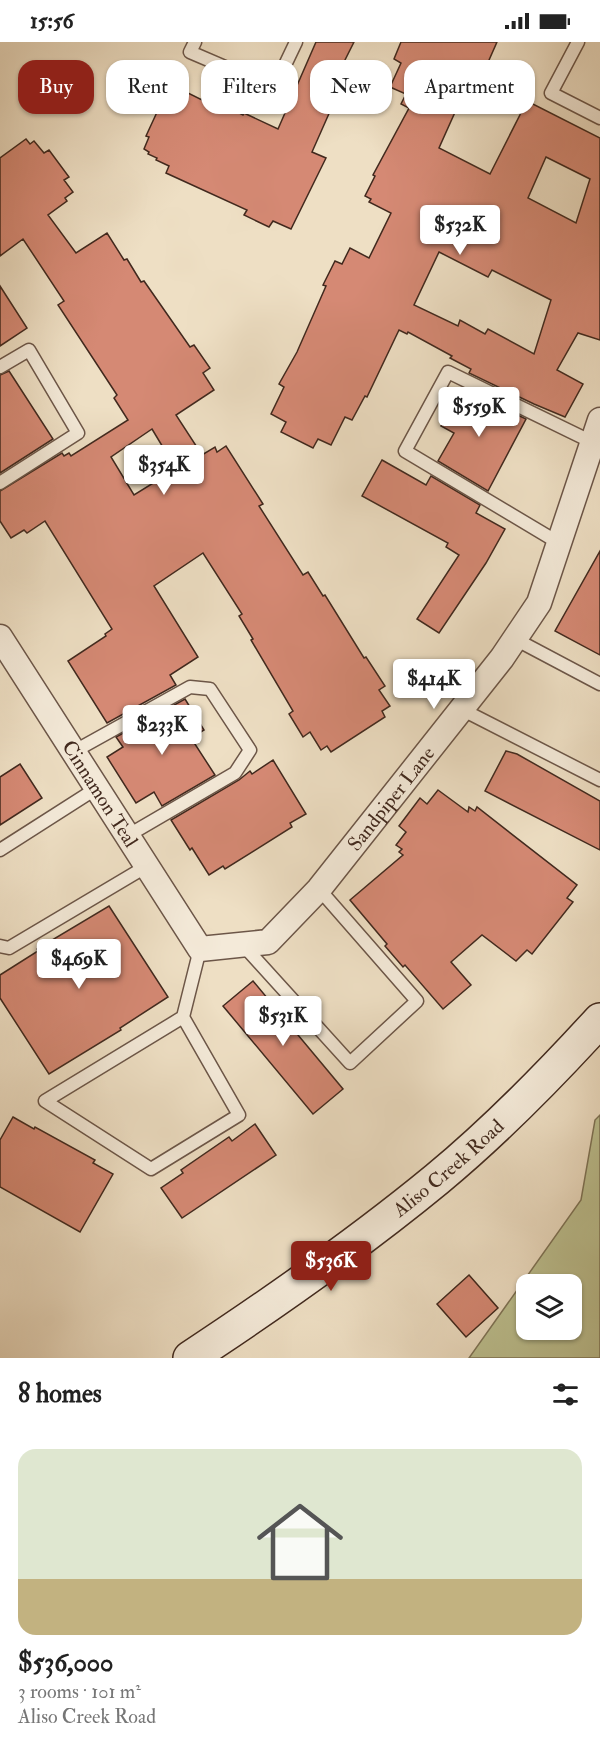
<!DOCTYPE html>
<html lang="en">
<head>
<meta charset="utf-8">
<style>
	body { margin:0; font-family:"IM FELL Double Pica",serif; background:#f6f6f6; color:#222; height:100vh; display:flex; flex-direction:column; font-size:22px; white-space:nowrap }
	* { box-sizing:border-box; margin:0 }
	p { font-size:20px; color:#767676 }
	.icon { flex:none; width:33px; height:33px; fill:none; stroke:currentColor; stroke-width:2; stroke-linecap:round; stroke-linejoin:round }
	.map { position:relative; height:1316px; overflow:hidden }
	.details { display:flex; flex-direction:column; background:#fff; flex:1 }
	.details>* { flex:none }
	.guide { position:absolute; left:18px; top:18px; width:564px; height:54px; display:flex; gap:12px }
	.controls { position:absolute; left:516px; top:1232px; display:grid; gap:12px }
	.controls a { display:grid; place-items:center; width:66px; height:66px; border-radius:12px; background:#fff; box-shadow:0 2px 4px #0004; font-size:30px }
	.price { position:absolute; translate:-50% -51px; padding:0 14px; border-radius:6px; background:#fff; color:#222; font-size:20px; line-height:39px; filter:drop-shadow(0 2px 3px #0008) }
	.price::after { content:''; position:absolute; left:50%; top:36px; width:18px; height:14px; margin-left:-9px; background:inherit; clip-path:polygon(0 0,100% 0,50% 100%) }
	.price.current { background:#8f2418; color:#fff }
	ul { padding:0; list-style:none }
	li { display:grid; align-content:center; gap:12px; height:318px; padding:0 18px }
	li+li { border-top:2px solid #e0e0e0 }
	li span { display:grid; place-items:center; height:186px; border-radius:18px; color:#555 }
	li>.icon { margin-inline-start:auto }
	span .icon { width:108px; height:108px; fill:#fffc; stroke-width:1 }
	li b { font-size:26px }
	h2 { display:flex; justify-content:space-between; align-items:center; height:72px; padding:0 18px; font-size:26px }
	.pill { padding:0 21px; border-radius:18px; background:#fff; box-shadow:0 2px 4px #0004; font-size:21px; line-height:54px }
	.pill.current { background:#8f2418; color:#fff }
	.status { display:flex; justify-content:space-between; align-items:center; height:42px; padding:0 30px; background:#fff; direction:ltr }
	.status svg { height:16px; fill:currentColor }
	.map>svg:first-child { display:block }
</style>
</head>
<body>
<div class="status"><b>15:56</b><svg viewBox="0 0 49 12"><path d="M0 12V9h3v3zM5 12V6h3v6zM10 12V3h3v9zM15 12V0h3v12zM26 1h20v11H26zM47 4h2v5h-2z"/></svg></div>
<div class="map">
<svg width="600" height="1316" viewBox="0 0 600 1316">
	<rect width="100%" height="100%" fill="#eedfc4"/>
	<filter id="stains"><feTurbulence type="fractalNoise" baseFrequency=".00333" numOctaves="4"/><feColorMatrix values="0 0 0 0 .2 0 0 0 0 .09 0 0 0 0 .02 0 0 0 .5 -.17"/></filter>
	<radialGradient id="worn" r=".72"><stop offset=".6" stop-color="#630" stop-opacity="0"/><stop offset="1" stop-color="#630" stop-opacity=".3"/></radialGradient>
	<!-- green -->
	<path fill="#bdc191" stroke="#7f7558" stroke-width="1.5" fill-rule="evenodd" d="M600 1073V1316H469L581 1158 595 1078ZM526 1242H572V1287H526Z"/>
	<!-- building -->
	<g fill="#d58974" stroke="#41291e" stroke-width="1.5" fill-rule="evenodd">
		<path d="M316 0H354L344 20 347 22 328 65 331 67 312 110 326 116 291 187 273 179 269 185 244 173 247 168 166 131 169 124 156 118 157 116 148 112 149 110 144 107 149 95 146 94 170 42 202 58 204 53 243 73 244 71 278 87Z"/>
		<path d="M401 0H497L474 52 465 48 439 106 490 132 527 59 600 96V298L578 291 557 328 583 342 565 375 534 362 469 331 471 327 450 316 452 314 408 290 407 292 399 288 367 355 365 354 352 378 345 375 331 403 318 397 313 406 281 390 286 380 271 372 284 345 279 342 297 310 326 244 323 243 335 219 342 222 350 206 369 216 391 171 369 160 371 157 365 154 375 134 373 133 409 66 401 62 406 52 390 45 401 21 394 17ZM546 115 590 137 576 181 528 156ZM439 210 488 235 492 228 551 258 534 312 488 287 485 292 460 278 458 284 414 263Z"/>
		<path d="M26 97 30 102 34 99 44 111 49 108 69 135 64 138 73 150 65 156 67 159 48 173 76 211 107 191 124 218 127 217 141 240 144 239 190 305 194 303 210 326 203 331 214 348 176 373 202 413 215 405 217 410 226 404 263 462 259 464 303 533 308 530 323 554 325 553 364 616 366 615 385 644 379 648 390 664 382 669 385 675 331 710 327 704 321 708 310 690 303 695 289 672 293 669 251 598 253 597 239 574 242 572 203 511 154 544 198 615 170 633 176 643 107 681 68 619 106 594 105 592 112 587 45 479 27 491 24 488 11 496 0 479V449L62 411 64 414 69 411 71 414 128 378 114 356 117 353 58 263 64 259 23 197 0 214V116ZM152 387 176 427 134 453 111 415Z"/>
		<path d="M0 244 27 286 0 304Z"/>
		<path d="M9 329 53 397 0 431V333Z"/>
		<path d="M461 346 526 377 488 449 438 419 454 391 441 384Z"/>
		<path d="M382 418 426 443 431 434 480 463 476 471 505 487 486 521 439 591 417 577 459 513 446 505 448 501 362 454Z"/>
		<path d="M600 509V613L555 589Z"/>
		<path d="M185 657 204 688 191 696 215 733 162 764 154 750 136 761 107 715 123 705 116 695Z"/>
		<path d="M506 709 517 712 600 759V808L485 749Z"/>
		<path d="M273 718 306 772 290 781 292 785 225 827 223 824 209 833 192 806 190 808 171 778 239 738 250 729 252 732Z"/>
		<path d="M20 722 42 756 0 783V735Z"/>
		<path d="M438 748 468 770 469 765 475 769 477 765 577 843 567 856 573 860 532 912 527 908 516 919 482 893 451 920 471 943 443 967 405 923 403 925 385 904 387 902 350 858 403 813 399 810 402 807 396 803 406 790 399 784 420 756 427 762Z"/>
		<path d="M109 864 168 955 120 986 121 988 49 1032 0 956V933L38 909 37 907Z"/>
		<path d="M253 939 343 1047 313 1072 223 964Z"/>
		<path d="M13 1075 34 1087 35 1085 95 1118 93 1121 113 1132 80 1190 0 1145V1098Z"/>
		<path d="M255 1082 276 1113 182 1176 161 1146 183 1131 181 1128 229 1095 232 1099Z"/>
		<path d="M469 1233 498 1266 466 1295 437 1262Z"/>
	</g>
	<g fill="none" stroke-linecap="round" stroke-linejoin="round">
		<defs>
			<g id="service">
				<path d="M195 0 190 10 274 46 296 0"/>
				<path d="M578 0 551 51 600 76"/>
				<path d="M0 325 29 308 78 391 0 441"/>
				<path d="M559 501 405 409 448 330 592 400"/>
				<path d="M515 597 600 642"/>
				<path d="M461 667 600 738"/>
				<path d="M73 710 190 645 210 647 250 708 235 731 127 794"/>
				<path d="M0 808 97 746"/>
				<path d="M243 903 350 1021 417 959 319 847"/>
				<path d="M0 904 9 906 147 824"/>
				<path d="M183 975 45 1059 151 1127 239 1073 183 975 200 907"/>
			</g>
			<g id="minor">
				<path id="s1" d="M0 595 200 907 268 900 319 847 502 616 539 561 600 378"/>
			</g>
			<g id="secondary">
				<path id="s2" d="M190 1316C275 1260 358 1202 437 1137 495 1089 549 1034 600 978"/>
			</g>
		</defs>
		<!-- service casing -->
		<use href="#service" stroke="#6c5648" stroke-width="15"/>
		<!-- minor casing -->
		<use href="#minor" stroke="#6c5648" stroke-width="27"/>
		<!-- secondary casing -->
		<use href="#secondary" stroke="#41291e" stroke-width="36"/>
		<!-- service -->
		<use href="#service" stroke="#f4ead9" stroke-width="12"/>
		<!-- minor -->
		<use href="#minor" stroke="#f4ead9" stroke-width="24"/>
		<!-- secondary -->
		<use href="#secondary" stroke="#f4ead9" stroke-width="33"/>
	</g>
	<g text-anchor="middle" stroke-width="4.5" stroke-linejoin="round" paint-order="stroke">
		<!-- street labels -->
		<g font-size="20" fill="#41291e" stroke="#f4ead9">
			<text dy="7" stroke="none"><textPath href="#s1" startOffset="186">Cinnamon Teal</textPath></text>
			<text dy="7" stroke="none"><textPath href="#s1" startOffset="628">Sandpiper Lane</textPath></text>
			<text dy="7" stroke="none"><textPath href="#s2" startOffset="321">Aliso Creek Road</textPath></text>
		</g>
	</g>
	<rect width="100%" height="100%" filter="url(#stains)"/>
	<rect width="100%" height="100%" fill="url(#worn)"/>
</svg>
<div class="controls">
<a><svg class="icon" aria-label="layers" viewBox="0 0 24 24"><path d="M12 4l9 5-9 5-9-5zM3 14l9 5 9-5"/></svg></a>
</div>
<b class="price" style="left:460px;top:214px">$532K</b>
<b class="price" style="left:479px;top:396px">$559K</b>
<b class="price" style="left:164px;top:454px">$354K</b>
<b class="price" style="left:434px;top:668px">$414K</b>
<b class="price" style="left:162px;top:714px">$233K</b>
<b class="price" style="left:79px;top:948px">$469K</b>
<b class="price" style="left:283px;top:1005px">$531K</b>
<b class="price current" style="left:331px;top:1250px">$536K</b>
<div class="guide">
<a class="pill current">Buy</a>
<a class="pill">Rent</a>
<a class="pill">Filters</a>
<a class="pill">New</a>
<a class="pill">Apartment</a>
</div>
</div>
<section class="details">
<h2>8 homes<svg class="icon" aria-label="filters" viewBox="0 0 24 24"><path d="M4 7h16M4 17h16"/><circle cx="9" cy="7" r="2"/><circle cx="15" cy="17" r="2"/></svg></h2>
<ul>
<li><span style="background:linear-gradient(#dfe7d0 70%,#c2b280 0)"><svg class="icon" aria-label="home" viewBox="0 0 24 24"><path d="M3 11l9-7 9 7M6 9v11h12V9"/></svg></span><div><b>$536,000</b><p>3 rooms · 101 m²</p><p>Aliso Creek Road</p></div></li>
</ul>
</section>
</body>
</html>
